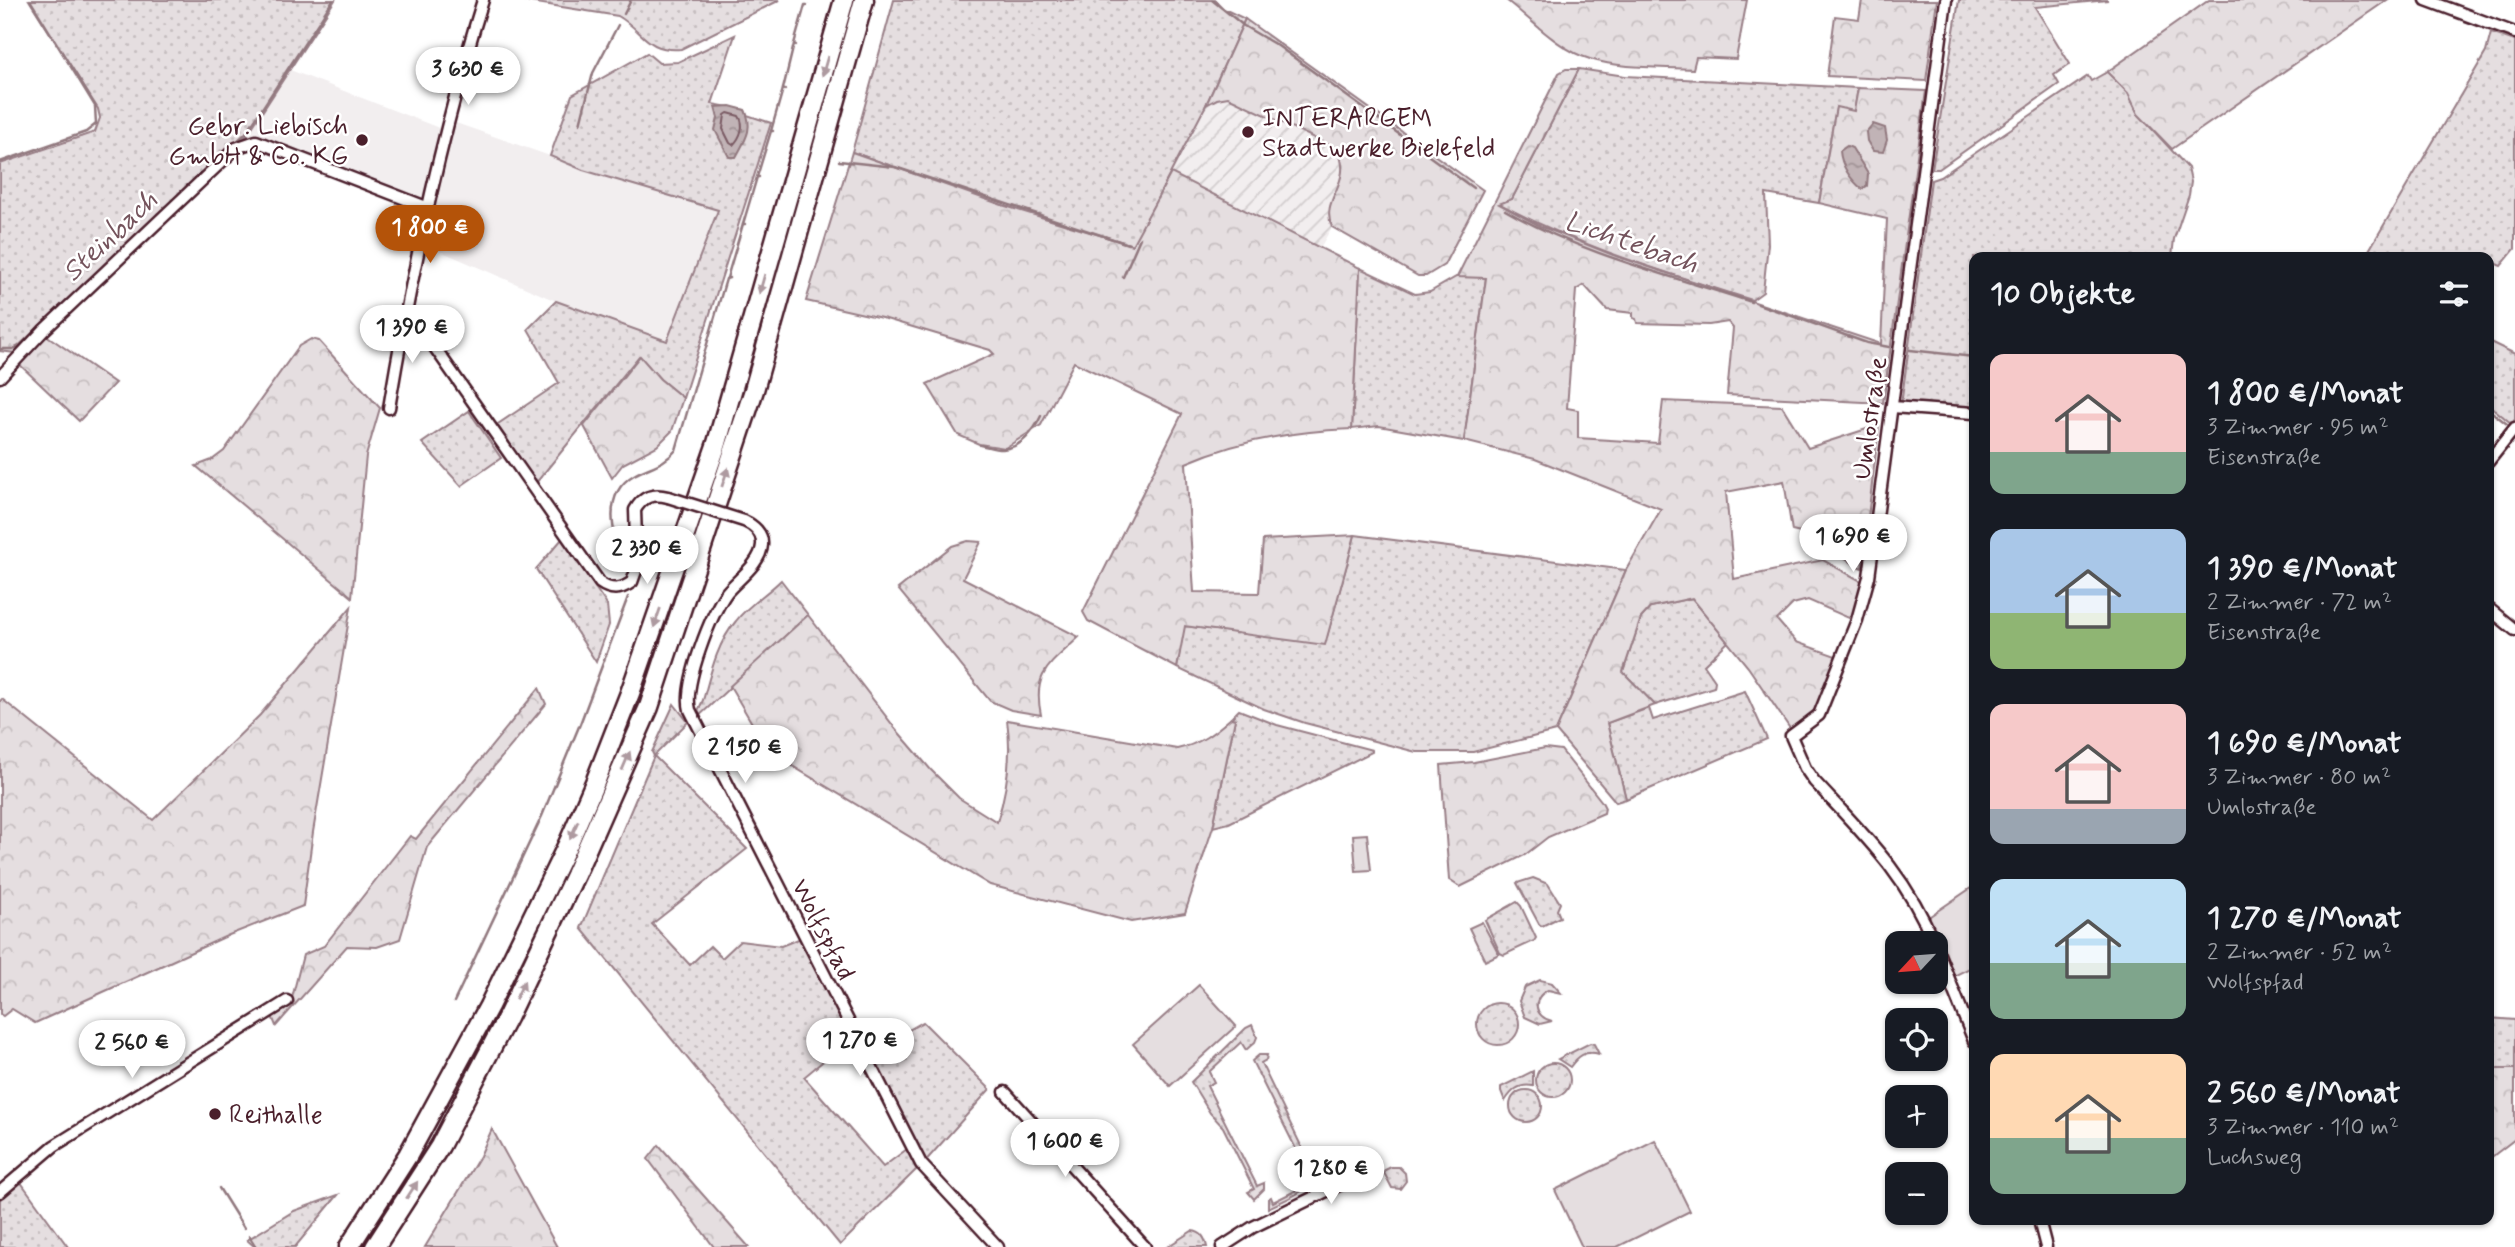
<!DOCTYPE html>
<html lang="de">
<head>
<meta charset="utf-8">
<style>
	body { margin:0; font-family:Mynerve,sans-serif; background:#242831; color:#f1f3f6; height:100vh; display:flex; flex-direction:column; font-size:26px; white-space:nowrap }
	* { box-sizing:border-box; margin:0 }
	p { font-size:23px; color:#9ea1a6 }
	.icon { flex:none; width:38px; height:38px; fill:none; stroke:currentColor; stroke-width:2; stroke-linecap:round; stroke-linejoin:round }
	.map { position:relative; flex:1; overflow:hidden }
	.drawer { position:absolute; left:1969px; top:252px; width:525px; height:973px; display:flex; flex-direction:column; background:#171b24; border-radius:14px; box-shadow:0 2px 5px #0004 }
	.drawer>* { flex:none }
	.needle { width:46px; rotate:244deg }
	.controls { position:absolute; left:1885px; top:931px; display:grid; gap:14px }
	.controls a { display:grid; place-items:center; width:63px; height:63px; border-radius:14px; background:#171b24; box-shadow:0 2px 5px #0004; font-size:35px }
	.price { position:absolute; translate:-50% -60px; padding:0 16px; border-radius:24px; background:#fff; color:#222; font-size:23px; line-height:46px; filter:drop-shadow(0 2px 4px #0008) }
	.price::after { content:''; position:absolute; left:50%; top:42px; width:21px; height:16px; margin-left:-10px; background:inherit; clip-path:polygon(0 0,100% 0,50% 100%) }
	.price.current { background:#b45309; color:#fff }
	ul { padding:0; list-style:none }
	li { display:flex; align-items:center; gap:21px; height:175px; padding:0 21px }
	li span { display:grid; place-items:center; flex:none; width:196px; height:140px; border-radius:14px; color:#555 }
	li>.icon { margin-inline-start:auto }
	span .icon { width:84px; height:84px; fill:#fffc; stroke-width:1 }
	li b { font-size:30px }
	h2 { display:flex; justify-content:space-between; align-items:center; height:84px; padding:0 21px; font-size:30px }
	.map>svg:first-child { display:block }
</style>
</head>
<body>
<div class="map">
<svg width="2515" height="1247" viewBox="0 0 2515 1247">
	<defs>
		<pattern id="industrial-furrows" width="10" height="10" patternUnits="userSpaceOnUse" patternTransform="scale(1.75)"><rect width="10" height="10" fill="#f2eeef"/><path d="M-1 1l2-2M0 10L10 0M9 11l2-2" fill="none" stroke="#d1cccd"/></pattern>
		<pattern id="grass-dots" width="8" height="8" patternUnits="userSpaceOnUse" patternTransform="scale(1.75)"><rect width="8" height="8" fill="#e5dee0"/><path d="M2 2h.1M6 6h.1" fill="none" stroke="#c6bec0" stroke-width="1.8" stroke-linecap="round"/></pattern>
		<pattern id="forest-crowns" width="20" height="18" patternUnits="userSpaceOnUse" patternTransform="scale(1.75)"><rect width="20" height="18" fill="#e5dee0"/><path d="M2 6a3 3 0 1 1 6 0M12 15a3 3 0 1 1 6 0" fill="none" stroke="#c6bec0"/></pattern>
		<pattern id="water-ripples" width="26" height="14" patternUnits="userSpaceOnUse" patternTransform="scale(1.75)"><rect width="26" height="14" fill="#c1b3b6"/><path d="M2 4q2-2 4 0t4 0M15 11q2-2 4 0t4 0" fill="none" stroke="#9f9194"/></pattern>
	</defs>
	<rect width="100%" height="100%" fill="#fff"/>
	<filter id="ink" filterUnits="userSpaceOnUse"><feTurbulence type="fractalNoise" baseFrequency=".0143" numOctaves="2"/><feDisplacementMap in="SourceGraphic" scale="14" xChannelSelector="R" yChannelSelector="G"/><feConvolveMatrix kernelMatrix="1 2 1 2 8 2 1 2 1" color-interpolation-filters="sRGB"/></filter>
	<g filter="url(#ink)">
		<!-- built -->
		<path fill="#f2eeef" d="M290 70 439 128 451 131 453 122 550 156 583 170 719 210 667 341 556 301 431 247 436 220 417 212 421 199 247 135Z"/>
		<!-- industrial -->
		<path fill="url(#industrial-furrows)" d="M1228 97 1337 149 1342 159 1343 170 1341 183 1328 210V219L1332 227 1320 248 1171 173 1206 105 1217 99Z"/>
		<!-- grass -->
		<g fill="url(#grass-dots)" stroke="#987e86" stroke-width="2">
			<path d="M29 0H335L247 135 15 353 0 351V164L95 132 100 118 98 109Z"/>
			<path d="M518 0H780L681 49C646 52 644 31 618 16Z"/>
			<path d="M894 0H1215L1224 9 1245 19 1206 105 1133 245 1002 205 852 152Z"/>
			<path d="M1959 0H2108L2035 7 2070 64 2054 75 2059 84 1939 169H1932Z"/>
			<path d="M2491 33 2515 41V249L2501 266 2489 261 2488 257 2474 256 2365 257 2486 52Z"/>
			<path d="M735 35 712 104 745 110 747 115 771 123 683 398 660 379 639 356 536 483 495 426 559 383 528 329 556 301 667 341 718 210 583 170 550 156 572 95 647 53 659 63 678 62Z"/>
			<path d="M1579 69 1625 76 1858 88 1854 112 1836 108 1819 203 1766 194 1768 244 1763 292 1752 300C1665 272 1579 247 1498 203L1512 199Z"/>
			<path d="M2107 72 2128 93 2138 114 2188 168 2191 182 2189 195 2174 239 2172 257H1974V409L1901 405 1931 180 1940 177 2088 76 2091 81Z"/>
			<path d="M1360 268 1415 294 1430 292 1456 277H1486L1464 441 1379 426 1352 429Z"/>
			<path d="M2488 341 2515 354V419L2512 424 2489 405Z"/>
			<path d="M469 411 501 458 461 486 422 443Z"/>
			<path d="M1355 535 1626 570 1556 731 1473 752H1416L1305 723 1264 709 1177 668 1184 626 1325 644Z"/>
			<path d="M562 539 607 605 609 625 596 662 536 569Z"/>
			<path d="M781 580 808 615 697 718C697 709 702 705 704 697 711 671 718 642 736 621 748 605 767 594 781 580Z"/>
			<path d="M1692 598 1728 642 1704 665 1715 681 1714 687 1655 705 1623 672 1641 618 1651 607Z"/>
			<path d="M1745 691 1767 739 1626 799 1607 723 1649 708 1653 720Z"/>
			<path d="M674 704 688 722 654 756 747 849 652 924 690 965 710 946 722 958 740 941 781 946 801 938 851 1038 804 1077 883 1167 907 1149 917 1169 840 1245 581 928 654 756 652 752Z"/>
			<path d="M1239 710 1277 725 1372 750V752L1229 823 1213 827 1235 719 1231 718Z"/>
			<path d="M1533 878 1548 884 1560 903 1557 910 1560 917 1542 926 1539 924 1517 883Z"/>
			<path d="M1517 902 1521 906 1536 938 1534 941 1504 955 1500 953 1485 920Z"/>
			<path d="M1540 980 1552 983 1561 993 1548 990C1531 998 1534 1017 1552 1021L1540 1024 1525 1017 1519 1001 1525 987Z"/>
			<circle cx="1498" cy="1024" r="21"/>
			<path d="M2489 1018 2515 1020V1069H2489Z"/>
			<path d="M923 1022 990 1089 923 1164 868 1053Z"/>
			<path d="M1252 1025 1257 1037 1255 1042 1246 1050 1241 1042 1209 1072 1214 1082 1207 1086 1257 1186 1264 1183V1189L1254 1199 1248 1192 1254 1189 1223 1127 1210 1113 1191 1082 1246 1028Z"/>
			<path d="M1590 1043 1594 1044 1599 1054C1585 1050 1578 1056 1570 1067L1558 1059Z"/>
			<path d="M1259 1055H1267L1266 1060 1261 1063 1304 1152 1312 1149C1330 1185 1292 1196 1268 1208V1199L1271 1197 1273 1202 1299 1189 1292 1158 1299 1155 1252 1061Z"/>
			<circle cx="1553" cy="1080" r="17"/>
			<path d="M1533 1071V1086C1518 1083 1511 1092 1505 1101L1501 1091V1087Z"/>
			<circle cx="1526" cy="1106" r="16"/>
			<path d="M1391 1167H1399L1405 1173 1406 1181 1400 1189 1392 1188 1383 1171Z"/>
			<path d="M20 1181 68 1247H0V1197Z"/>
			<path d="M338 1195 295 1247H255L247 1240 294 1211Z"/>
			<path d="M1192 1231C1202 1232 1205 1238 1207 1247H1167Z"/>
		</g>
		<!-- forest -->
		<g fill="url(#forest-crowns)" stroke="#987e86" stroke-width="2">
			<path d="M1506 0H1747L1736 59 1696 57 1693 69C1660 67 1622 69 1590 59 1559 50 1532 20 1506 0Z"/>
			<path d="M1862 0H1937L1926 81 1827 76 1835 16 1859 19Z"/>
			<path d="M2209 0H2387L2172 149 2138 114 2128 93 2107 72Z"/>
			<path d="M1245 19 1483 190 1444 265 1426 276H1418L1332 227C1319 198 1355 183 1337 149L1228 97 1217 99 1206 105Z"/>
			<path d="M1566 69H1579L1512 199 1499 204 1540 226 1613 255 1881 344 1887 219 1819 203 1836 107 1854 111 1858 88 1926 91 1883 403 1727 395 1733 328 1728 322 1709 325 1637 323 1636 319 1633 318V313L1607 310 1584 285 1576 290 1567 408 1578 410V438L1658 443 1663 401 1782 406 1808 448 1879 425 1862 568C1850 564 1844 556 1834 548 1821 539 1808 534 1792 531L1784 481 1726 492 1734 579 1823 560 1863 582 1851 619 1808 600 1793 604 1777 620 1796 642 1836 656 1819 706 1791 730 1748 667 1692 598 1651 607 1641 618 1623 672 1655 705 1607 723 1626 799 1616 802 1556 731 1626 570 1661 509 1535 459 1464 441 1486 278 1457 277 1559 73Z"/>
			<path d="M852 152 1002 205 1132 245 1171 173 1360 268 1352 429C1295 431 1238 440 1186 463L1194 592 1259 593 1263 540 1355 535 1325 645 1185 626 1177 668 1088 621 1083 612 1182 414 1074 362 1041 425 1005 448 979 444 958 435 927 384 994 354 990 350 886 319 806 301Z"/>
			<path d="M46 335 115 383 79 421 19 364Z"/>
			<path d="M311 339 319 341 380 408 366 456 352 597 196 466 212 460 224 451 299 346Z"/>
			<path d="M640 356 660 379 683 398 672 431 657 446 623 464 612 478 584 426Z"/>
			<path d="M968 541 981 542 963 578 1079 637C1050 665 1032 672 1041 715L1011 710 990 701 898 589 952 546Z"/>
			<path d="M351 607 313 832 303 906 229 935 35 1023 12 1009 3 1016 0 1014V701L2 699 153 820 260 715Z"/>
			<path d="M808 615 895 728 931 770 959 798 997 822C1007 790 1012 754 1007 720L1177 749C1200 744 1214 733 1231 718L1235 719 1213 827 1185 913 1131 922 990 885 769 752 730 686Z"/>
			<path d="M539 688 546 704 427 847 400 939 377 947 347 946 276 1026 272 1016 291 1002 303 955 324 946 410 836 416 839Z"/>
			<path d="M1545 748 1561 750 1602 802 1605 808 1604 813 1548 837 1525 855 1460 887 1449 880 1441 765 1474 762Z"/>
			<path d="M2489 1069H2515V1139L2489 1159Z"/>
			<path d="M492 1129 557 1247H425L480 1156Z"/>
			<path d="M659 1145 749 1247H714L648 1159Z"/>
		</g>
		<!-- pitch -->
		<g fill="#e5dee0" stroke="#987e86" stroke-width="2">
			<path d="M1367 834 1371 870 1356 871 1353 835Z"/>
			<path d="M1974 886V966L1952 977 1929 922 1930 916Z"/>
			<path d="M1482 922 1499 954 1485 961 1469 928Z"/>
			<path d="M1199 985 1236 1026 1170 1086 1133 1044Z"/>
			<path d="M1655 1140 1690 1211 1617 1247H1582L1555 1190Z"/>
		</g>
		<!-- water -->
		<g fill="url(#water-ripples)" stroke="#91787e" stroke-width="2">
			<path d="M730 106 745 110C754 129 745 140 736 157H729L715 130 718 118 715 107Z"/>
			<path d="M1873 124 1885 128 1887 140 1883 152 1873 151 1867 141 1866 132Z"/>
			<path d="M1847 146 1852 148 1868 174 1867 186 1862 189C1851 180 1841 166 1840 151Z"/>
		</g>
		<g fill="none" stroke-linecap="round" stroke-linejoin="round">
			<!-- shore -->
			<path stroke="#7a5a63" stroke-width="2" d="M728 113 739 116C745 125 741 137 733 145L730 143 723 129 725 115Z"/>
			<!-- stream -->
			<g stroke="#91787e" stroke-width="2.5">
				<path d="M1212 0 1244 26 1278 46 1473 188"/>
				<path d="M624 14 631 0"/>
				<path d="M794 44 805 5H807"/>
				<path d="M783 89 794 44 796 45"/>
				<path d="M580 124 593 73 618 25"/>
				<path d="M771 131 783 89 785 90"/>
				<path d="M234 144 246 133 333 0"/>
				<path d="M839 161 895 167 1128 244"/>
				<path d="M0 162 86 132 96 124 95 106 30 0"/>
				<path d="M757 177 771 131H773"/>
				<path d="M1505 210C1581 254 1668 275 1751 302"/>
				<path d="M743 224 757 177H759"/>
				<path d="M1123 277 1140 238"/>
				<path d="M727 278 743 224H745"/>
				<path d="M1758 304 1867 343 1889 347"/>
				<path d="M0 349H13L19 346 224 153"/>
				<path d="M1910 350 1974 357"/>
				<path d="M2488 409 2507 424"/>
				<path d="M980 445C987 446 996 450 1003 449 1021 448 1034 431 1041 416"/>
				<path d="M624 570C615 540 599 495 634 475 650 466 664 465 676 450L726 279 729 278"/>
				<path d="M454 1002 542 816 580 724 628 597"/>
				<path d="M219 1188 244 1228"/>
				<path d="M249 1236 256 1247"/>
			</g>
			<defs>
				<g id="minor">
					<path d="M2426 0 2515 33"/>
					<path d="M404 317 419 325 600 583C611 591 621 590 632 582L637 568 635 510C643 496 653 493 668 497"/>
					<path d="M0 377 43 331 236 148 256 141 426 207"/>
					<path d="M1892 407 1974 413"/>
					<path d="M389 408C412 270 441 134 483 0"/>
					<path d="M2488 462 2515 428"/>
					<path d="M744 521C753 525 763 533 762 545 761 563 738 579 727 592 711 614 683 684 690 710L921 1164 998 1247"/>
					<path d="M2488 608 2515 630"/>
					<path d="M1934 943C1906 874 1863 834 1814 781L1805 768 1791 736 1819 715 1857 620 1869 577 1946 0"/>
					<path d="M1936 947 1974 1041"/>
					<path d="M1005 1092 1145 1247"/>
					<path d="M0 1192 54 1146 287 1001"/>
					<path d="M2039 1220 2046 1247"/>
					<path d="M1222 1247 1253 1227 1347 1181"/>
				</g>
				<g id="motorway">
					<path d="M349 1247 408 1155 489 1006 569 842 596 780 630 693 717 443 844 0"/>
					<path d="M375 1247 440 1146 508 1016 575 875 649 707 754 390 864 0"/>
				</g>
			</defs>
			<!-- minor casing -->
			<use href="#minor" stroke="#4a1f2b" stroke-width="15"/>
			<!-- motorway casing -->
			<use href="#motorway" stroke="#4a1f2b" stroke-width="23"/>
			<!-- minor -->
			<use href="#minor" stroke="#fff" stroke-width="10"/>
			<!-- motorway -->
			<use href="#motorway" stroke="#fff" stroke-width="18"/>
			<defs>
				<path id="minor-bridge" d="M668 497 744 521"/>
			</defs>
			<!-- minor-bridge casing -->
			<use href="#minor-bridge" stroke="#4a1f2b" stroke-width="15" stroke-linecap="butt"/>
			<!-- minor-bridge -->
			<use href="#minor-bridge" stroke="#fff" stroke-width="10"/>
		</g>
		<!-- one-way arrows -->
		<defs><path id="oneway-solid" d="M-6-.8H1V-3.2L6.5 0L1 3.2V.8H-6Z" transform="scale(1.75)"/></defs>
		<g fill="#ae9aa0">
			<use href="#oneway-solid" transform="translate(825 66) rotate(106)"/>
			<use href="#oneway-solid" transform="translate(762 284) rotate(106)"/>
			<use href="#oneway-solid" transform="translate(725 477) rotate(-72)"/>
			<use href="#oneway-solid" transform="translate(657 618) rotate(109)"/>
			<use href="#oneway-solid" transform="translate(626 761) rotate(-67)"/>
			<use href="#oneway-solid" transform="translate(574 830) rotate(114)"/>
			<use href="#oneway-solid" transform="translate(520 990) rotate(-64)"/>
			<use href="#oneway-solid" transform="translate(412 1190) rotate(-57)"/>
		</g>
	</g>
	<!-- markers -->
	<g fill="#4a1f2b" stroke="#fff" stroke-width="2.5">
		<circle cx="1248" cy="132" r="7"/>
		<circle cx="362" cy="140" r="7"/>
		<circle cx="215" cy="1114" r="7"/>
	</g>
	<g text-anchor="middle" stroke-width="5" stroke-linejoin="round" paint-order="stroke">
		<!-- poi labels -->
		<g font-size="26" fill="#4a1f2b" stroke="#fff" text-anchor="start">
			<text x="1262" y="126">INTERARGEM<tspan x="1262" dy="30">Stadtwerke Bielefeld</tspan></text>
			<text x="348" y="134" text-anchor="end">Gebr. Liebisch<tspan x="348" dy="30">GmbH &amp; Co. KG</tspan></text>
			<text x="229" y="1123">Reithalle</text>
		</g>
		<!-- street labels -->
		<g font-size="26" fill="#4a1f2b" stroke="#fff">
			<text transform="translate(1869 418) rotate(-82)" y="9">Umlostraße</text>
			<text transform="translate(824 929) rotate(63)" y="9">Wolfspfad</text>
		</g>
		<!-- water labels -->
		<g font-size="28" font-style="italic" fill="#74535c" stroke="#fff">
			<text transform="translate(109 235) rotate(-43)" y="10">Steinbach</text>
			<text transform="translate(1632 241) rotate(19)" y="10">Lichtebach</text>
		</g>
	</g>
</svg>
<div class="controls">
<a><svg class="needle" viewBox="-14 -14 28 28"><path d="M0-13l5 13h-10z" fill="#e53935"/><path d="M0 13l5-13h-10z" fill="#9ea1a6"/></svg></a>
<a><svg class="icon" aria-label="locate" viewBox="0 0 24 24"><circle cx="12" cy="12" r="6"/><path d="M12 2v4M12 18v4M2 12h4M18 12h4"/></svg></a>
<a>+</a>
<a>−</a>
</div>
<b class="price" style="left:468px;top:107px">3 630 €</b>
<b class="price current" style="left:430px;top:265px">1 800 €</b>
<b class="price" style="left:412px;top:365px">1 390 €</b>
<b class="price" style="left:1853px;top:574px">1 690 €</b>
<b class="price" style="left:647px;top:586px">2 330 €</b>
<b class="price" style="left:745px;top:785px">2 150 €</b>
<b class="price" style="left:860px;top:1078px">1 270 €</b>
<b class="price" style="left:132px;top:1080px">2 560 €</b>
<b class="price" style="left:1065px;top:1179px">1 600 €</b>
<b class="price" style="left:1331px;top:1206px">1 280 €</b>
<section class="drawer">
<h2>10 Objekte<svg class="icon" aria-label="filters" viewBox="0 0 24 24"><path d="M4 7h16M4 17h16"/><circle cx="9" cy="7" r="2"/><circle cx="15" cy="17" r="2"/></svg></h2>
<ul>
<li><span style="background:linear-gradient(#f6c9c9 70%,#7fa58c 0)"><svg class="icon" aria-label="home" viewBox="0 0 24 24"><path d="M3 11l9-7 9 7M6 9v11h12V9"/></svg></span><div><b>1 800 €/Monat</b><p>3 Zimmer · 95 m²</p><p>Eisenstraße</p></div></li>
<li><span style="background:linear-gradient(#a9c7e8 60%,#8fb573 0)"><svg class="icon" aria-label="home" viewBox="0 0 24 24"><path d="M3 11l9-7 9 7M6 9v11h12V9"/></svg></span><div><b>1 390 €/Monat</b><p>2 Zimmer · 72 m²</p><p>Eisenstraße</p></div></li>
<li><span style="background:linear-gradient(#f6c9c9 75%,#9aa5b1 0)"><svg class="icon" aria-label="home" viewBox="0 0 24 24"><path d="M3 11l9-7 9 7M6 9v11h12V9"/></svg></span><div><b>1 690 €/Monat</b><p>3 Zimmer · 80 m²</p><p>Umlostraße</p></div></li>
<li><span style="background:linear-gradient(#bfe0f5 60%,#7fa58c 0)"><svg class="icon" aria-label="home" viewBox="0 0 24 24"><path d="M3 11l9-7 9 7M6 9v11h12V9"/></svg></span><div><b>1 270 €/Monat</b><p>2 Zimmer · 52 m²</p><p>Wolfspfad</p></div></li>
<li><span style="background:linear-gradient(#ffd9b3 60%,#7fa58c 0)"><svg class="icon" aria-label="home" viewBox="0 0 24 24"><path d="M3 11l9-7 9 7M6 9v11h12V9"/></svg></span><div><b>2 560 €/Monat</b><p>3 Zimmer · 110 m²</p><p>Luchsweg</p></div></li>
</ul>
</section>
</div>
</body>
</html>
